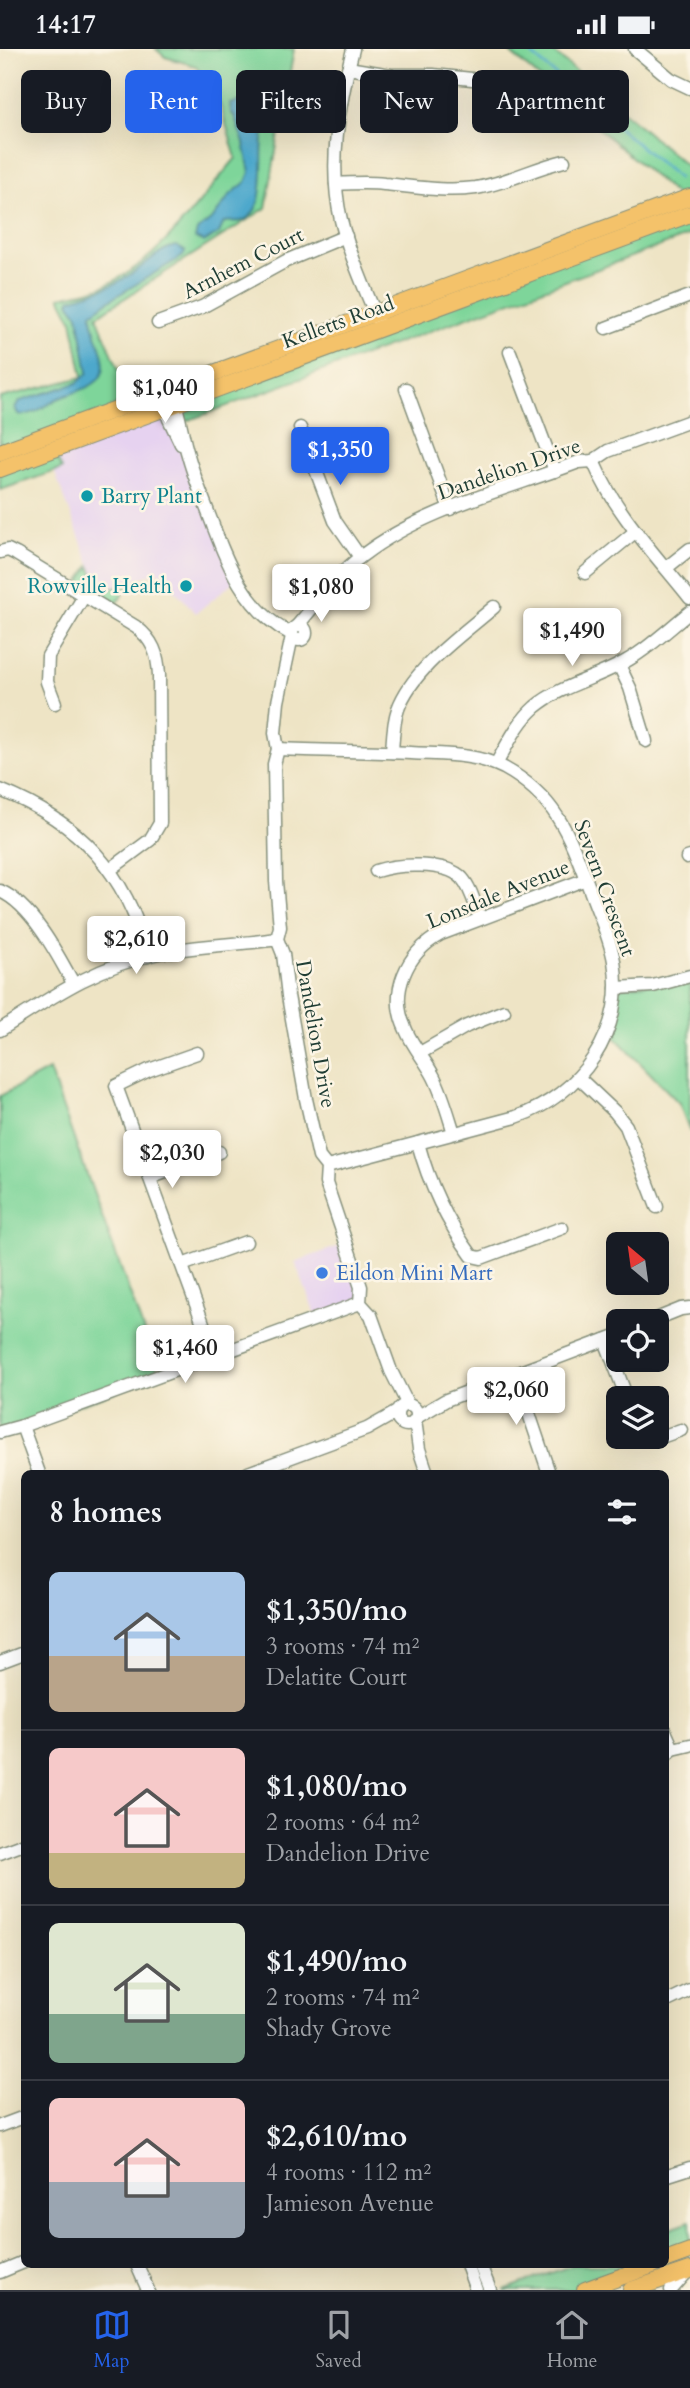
<!DOCTYPE html>
<html lang="en">
<head>
<meta charset="utf-8">
<style>
	body { margin:0; font-family:Cardo,serif; background:#242831; color:#f1f3f6; height:100vh; display:flex; flex-direction:column; font-size:26px; white-space:nowrap }
	* { box-sizing:border-box; margin:0 }
	p { font-size:23px; color:#9ea1a6 }
	.icon { flex:none; width:38px; height:38px; fill:none; stroke:currentColor; stroke-width:2; stroke-linecap:round; stroke-linejoin:round }
	.map { position:relative; flex:1; overflow:hidden }
	.panel { position:absolute; left:21px; top:1421px; width:648px; height:798px; display:flex; flex-direction:column; background:#171b24; border-radius:10px; box-shadow:0 7px 28px #0002 }
	.panel>* { flex:none }
	.top-card { position:absolute; left:21px; top:21px; width:649px; height:63px; display:flex; gap:14px }
	.needle { width:46px; rotate:331deg }
	.tools { position:absolute; left:606px; top:1183px; display:grid; gap:14px }
	.tools a { display:grid; place-items:center; width:63px; height:63px; border-radius:10px; background:#171b24; box-shadow:0 7px 28px #0002; font-size:35px }
	.price { position:absolute; translate:-50% -60px; padding:0 16px; border-radius:7px; background:#fff; color:#222; font-size:23px; line-height:46px; filter:drop-shadow(0 2px 4px #0008) }
	.price::after { content:''; position:absolute; left:50%; top:42px; width:21px; height:16px; margin-left:-10px; background:inherit; clip-path:polygon(0 0,100% 0,50% 100%) }
	.price.on { background:#2563eb; color:#fff }
	ul { padding:0; list-style:none }
	li { display:flex; align-items:center; gap:21px; height:175px; padding:0 28px }
	li+li { border-top:2px solid #363941 }
	li span { display:grid; place-items:center; flex:none; width:196px; height:140px; border-radius:10px; color:#555 }
	li>.icon { margin-inline-start:auto }
	span .icon { width:84px; height:84px; fill:#fffc; stroke-width:1 }
	li b { font-size:30px }
	h2 { display:flex; justify-content:space-between; align-items:center; height:84px; padding:0 28px; font-size:30px }
	.pill { padding:0 24px; border-radius:10px; background:#171b24; box-shadow:0 7px 28px #0002; font-size:24px; line-height:63px }
	.pill.on { background:#2563eb; color:#fff }
	.status { display:flex; justify-content:space-between; align-items:center; height:49px; padding:0 35px; background:#171b24; direction:ltr }
	.status svg { height:19px; fill:currentColor }
	.dock { display:flex; justify-content:space-around; align-items:center; height:98px; border-top:2px solid #363941; background:#171b24; font-size:19px; color:#9ea1a6 }
	.dock a { display:grid; justify-items:center; gap:4px }
	.dock .on { color:#2563eb }
	.map>svg:first-child { display:block }
</style>
</head>
<body>
<div class="status"><b>14:17</b><svg viewBox="0 0 49 12"><path d="M0 12V9h3v3zM5 12V6h3v6zM10 12V3h3v9zM15 12V0h3v12zM26 1h20v11H26zM47 4h2v5h-2z"/></svg></div>
<div class="map">
<svg width="690" height="2241" viewBox="0 0 690 2241">
	<rect width="100%" height="100%" fill="#fcf5e5"/>
	<filter id="ink" filterUnits="userSpaceOnUse"><feTurbulence type="fractalNoise" baseFrequency=".0143" numOctaves="2"/><feDisplacementMap in="SourceGraphic" scale="14" xChannelSelector="R" yChannelSelector="G"/><feConvolveMatrix kernelMatrix="1 2 1 2 8 2 1 2 1" color-interpolation-filters="sRGB"/></filter>
	<filter id="wash" filterUnits="userSpaceOnUse"><feTurbulence type="fractalNoise" baseFrequency=".00686" numOctaves="4" result="noise"/><feDisplacementMap in="SourceGraphic" scale="28" xChannelSelector="R" yChannelSelector="G"/><feGaussianBlur stdDeviation="1.57" result="paint"/><feColorMatrix in="noise" values="0 0 0 0 0 0 0 0 0 0 0 0 0 0 0 0 0 1.4 0 .05"/><feComposite in="paint" operator="in"/></filter>
	<g filter="url(#wash)">
		<rect width="100%" height="100%" fill="#eee4c5"/>
		<!-- built -->
		<g fill="#e6d2f0">
			<path d="M166 359 236 531 196 564 157 522 114 540 105 539 97 534 47 403Z"/>
			<path d="M345 1195 361 1249 317 1270 295 1213Z"/>
		</g>
		<!-- green -->
		<g fill="#7ed59a" stroke="#4e8967" stroke-width="2">
			<path d="M156 0H294L266 159 97 267 132 354 0 403V349L83 328 72 271 60 248C73 245 88 243 101 238 158 215 197 154 236 109L220 55 196 17 165 8Z"/>
			<path d="M506 0H550L690 120V148L682 151Z"/>
			<path d="M690 165V186L181 374 176 355Z"/>
			<path d="M56 407 62 420 0 441V420Z"/>
			<path d="M90 517C101 543 106 543 131 533L117 554 80 532Z"/>
			<path d="M690 929V1083L679 1054 608 981 616 939Z"/>
			<path d="M49 1021 160 1327 0 1383V1047Z"/>
			<path d="M690 2172V2202L665 2211V2181Z"/>
			<path d="M573 2216H654L585 2241H504Z"/>
		</g>
		<!-- water -->
		<g fill="#4ea8cc" stroke="#367280" stroke-width="2">
			<path d="M273 39 277 42C270 58 265 73 263 91 260 112 269 164 241 172 236 173 230 172 224 173L219 184 204 193 195 189 197 182 213 169 231 145 246 133 250 123 244 94 234 67 231 63 230 55 252 49Z"/>
			<path d="M176 197 185 202 183 207 110 251 92 264C90 287 119 319 93 335 82 342 69 345 57 350 46 356 31 369 18 365L15 359 20 352 77 334 88 324 78 266 70 255V250C91 244 110 239 128 227 144 218 158 200 176 197Z"/>
		</g>
		<g fill="none" stroke-linecap="round" stroke-linejoin="round">
			<!-- stream -->
			<path stroke="#4ea8cc" stroke-width="2.5" d="M525 0 678 129"/>
		</g>
	</g>
	<g filter="url(#ink)">
		<g fill="none" stroke-linecap="round" stroke-linejoin="round">
			<defs>
				<g id="minor">
					<path d="M353 0C339 55 328 115 341 171 349 205 365 239 378 272"/>
					<path d="M635 0 671 30 690 39"/>
					<path d="M348 19 391 26H433L472 30"/>
					<path d="M336 135C352 134 368 133 384 135 416 138 445 143 476 139 507 134 534 119 564 112"/>
					<path d="M158 274 202 258 286 212 346 187"/>
					<path d="M606 279 690 247"/>
					<path d="M510 303 555 422"/>
					<path d="M406 340 450 460"/>
					<path d="M173 348C180 367 182 387 188 406 193 425 201 444 208 463 226 511 243 560 291 585"/>
					<path d="M163 350 169 370 181 395"/>
					<path d="M300 379 335 472 360 508"/>
					<path d="M593 412C616 465 654 504 690 549"/>
					<path d="M0 503 8 501 16 505 136 578C153 591 158 605 159 626L160 774 150 791 111 820"/>
					<path d="M666 519 690 500"/>
					<path d="M585 524 636 482"/>
					<circle cx="299" cy="584" r="7"/>
					<path d="M297 577C318 553 337 525 363 506 423 460 508 440 579 413L593 412 608 402 690 372"/>
					<path d="M292 587 278 653 275 684 278 700 274 715 276 832 280 878 277 890 283 905 288 947 306 1050 319 1108 327 1118 326 1134 361 1238 360 1254 371 1266 391 1322 408 1356"/>
					<path d="M619 616 630 639 646 692"/>
					<path d="M55 654 47 633 48 607 84 547"/>
					<path d="M278 700C322 702 367 702 411 704 443 706 475 704 504 719 557 748 570 788 590 841 598 864 610 888 614 912 626 982 581 1046 516 1068L327 1118"/>
					<path d="M392 703C393 689 393 674 398 660 413 619 462 586 494 558"/>
					<path d="M496 715C508 695 517 674 535 658 559 638 590 631 617 617 644 604 666 582 690 563"/>
					<path d="M0 741C80 773 126 823 148 907"/>
					<path d="M687 809 690 808"/>
					<path d="M376 822C396 815 446 812 462 829 471 839 475 856 480 869"/>
					<path d="M0 842C31 855 58 906 73 934"/>
					<path d="M616 939 653 937 690 927"/>
					<path d="M0 981C53 947 96 917 159 904 198 896 238 896 277 890"/>
					<path d="M197 1004 149 1021 116 1037 215 1307"/>
					<path d="M420 1004 467 977 504 962"/>
					<path d="M579 1029 615 1063 626 1077 657 1158"/>
					<path d="M454 1084C448 1065 443 1046 434 1028 426 1012 413 998 406 981 388 944 406 904 441 885L586 830"/>
					<path d="M418 1094C429 1135 447 1173 472 1207L481 1209 562 1179"/>
					<path d="M150 1129 219 1103"/>
					<path d="M182 1216 246 1193"/>
					<path d="M651 1272 681 1260 690 1259"/>
					<path d="M605 1291 627 1349"/>
					<path d="M516 1326 549 1424"/>
					<circle cx="407" cy="1366" r="10"/>
					<path d="M417 1368 446 1351 618 1286"/>
					<path d="M415 1371 419 1400 427 1424"/>
					<path d="M22 1377 39 1424"/>
					<path d="M0 1383 22 1377 360 1254"/>
					<path d="M647 1388H661L681 1381"/>
					<path d="M248 1424 367 1380 397 1363"/>
					<path d="M0 1613 24 1604"/>
					<path d="M665 1682 673 1700"/>
					<path d="M665 1707 673 1700 690 1696"/>
					<path d="M0 1804 24 1795"/>
					<path d="M665 1953 690 1941"/>
					<path d="M0 2077 24 2068"/>
					<path d="M665 2127 690 2119"/>
					<path d="M137 2216 148 2241"/>
					<path d="M467 2216 476 2241"/>
					<path d="M480 2216 490 2241"/>
					<path d="M0 2223 24 2213"/>
					<path d="M671 2241 686 2224"/>
				</g>
				<g id="major">
					<path d="M0 403 690 148"/>
					<path d="M0 420 690 165"/>
					<path d="M665 2211 690 2202"/>
					<path d="M585 2241 653 2216"/>
					<path d="M631 2241 690 2221"/>
				</g>
			</defs>
			<!-- minor casing -->
			<use href="#minor" stroke="#86907c" stroke-width="15"/>
			<!-- major casing -->
			<use href="#major" stroke="#86907c" stroke-width="18"/>
			<!-- minor -->
			<use href="#minor" stroke="#fff" stroke-width="12"/>
			<!-- major -->
			<use href="#major" stroke="#f4c26a" stroke-width="16"/>
		</g>
	</g>
	<!-- markers -->
	<g fill="#0f9aa8" stroke="#fcf5e5" stroke-width="2.5">
		<circle cx="87" cy="447" r="7"/>
		<circle cx="186" cy="537" r="7"/>
	</g>
	<circle fill="#3f7fe0" stroke="#fcf5e5" stroke-width="2.5" cx="322" cy="1224" r="7"/>
	<g text-anchor="middle" stroke-width="5" stroke-linejoin="round" paint-order="stroke">
		<!-- street labels -->
		<g font-size="21" fill="#1f3d34" stroke="#fcf5e5">
			<text transform="translate(243 214) rotate(-27)" y="7">Arnhem Court</text>
			<text transform="translate(338 273) rotate(-20)" y="7">Kelletts Road</text>
			<text transform="translate(509 420) rotate(-19)" y="7">Dandelion Drive</text>
			<text transform="translate(605 839) rotate(70)" y="7">Severn Crescent</text>
			<text transform="translate(498 845) rotate(-22)" y="7">Lonsdale Avenue</text>
			<text transform="translate(316 985) rotate(80)" y="7">Dandelion Drive</text>
		</g>
		<!-- culture labels -->
		<g font-size="21" fill="#0d838f" stroke="#fcf5e5" text-anchor="start">
			<text x="101" y="454">Barry Plant</text>
			<text x="172" y="544" text-anchor="end">Rowville Health</text>
		</g>
		<!-- shop labels -->
		<g font-size="21" fill="#366cbe" stroke="#fcf5e5" text-anchor="start">
			<text x="336" y="1231">Eildon Mini Mart</text>
		</g>
	</g>
</svg>
<div class="tools">
<a><svg class="needle" viewBox="-14 -14 28 28"><path d="M0-13l5 13h-10z" fill="#e53935"/><path d="M0 13l5-13h-10z" fill="#9ea1a6"/></svg></a>
<a><svg class="icon" aria-label="locate" viewBox="0 0 24 24"><circle cx="12" cy="12" r="6"/><path d="M12 2v4M12 18v4M2 12h4M18 12h4"/></svg></a>
<a><svg class="icon" aria-label="layers" viewBox="0 0 24 24"><path d="M12 4l9 5-9 5-9-5zM3 14l9 5 9-5"/></svg></a>
</div>
<b class="price" style="left:165px;top:376px">$1,040</b>
<b class="price on" style="left:340px;top:438px">$1,350</b>
<b class="price" style="left:321px;top:575px">$1,080</b>
<b class="price" style="left:572px;top:619px">$1,490</b>
<b class="price" style="left:136px;top:927px">$2,610</b>
<b class="price" style="left:172px;top:1141px">$2,030</b>
<b class="price" style="left:185px;top:1336px">$1,460</b>
<b class="price" style="left:516px;top:1378px">$2,060</b>
<div class="top-card">
<a class="pill">Buy</a>
<a class="pill on">Rent</a>
<a class="pill">Filters</a>
<a class="pill">New</a>
<a class="pill">Apartment</a>
</div>
<section class="panel">
<h2>8 homes<svg class="icon" aria-label="filters" viewBox="0 0 24 24"><path d="M4 7h16M4 17h16"/><circle cx="9" cy="7" r="2"/><circle cx="15" cy="17" r="2"/></svg></h2>
<ul>
<li><span style="background:linear-gradient(#a9c7e8 60%,#b9a48a 0)"><svg class="icon" aria-label="home" viewBox="0 0 24 24"><path d="M3 11l9-7 9 7M6 9v11h12V9"/></svg></span><div><b>$1,350/mo</b><p>3 rooms · 74 m²</p><p>Delatite Court</p></div></li>
<li><span style="background:linear-gradient(#f6c9c9 75%,#c2b280 0)"><svg class="icon" aria-label="home" viewBox="0 0 24 24"><path d="M3 11l9-7 9 7M6 9v11h12V9"/></svg></span><div><b>$1,080/mo</b><p>2 rooms · 64 m²</p><p>Dandelion Drive</p></div></li>
<li><span style="background:linear-gradient(#dfe7d0 65%,#7fa58c 0)"><svg class="icon" aria-label="home" viewBox="0 0 24 24"><path d="M3 11l9-7 9 7M6 9v11h12V9"/></svg></span><div><b>$1,490/mo</b><p>2 rooms · 74 m²</p><p>Shady Grove</p></div></li>
<li><span style="background:linear-gradient(#f6c9c9 60%,#9aa5b1 0)"><svg class="icon" aria-label="home" viewBox="0 0 24 24"><path d="M3 11l9-7 9 7M6 9v11h12V9"/></svg></span><div><b>$2,610/mo</b><p>4 rooms · 112 m²</p><p>Jamieson Avenue</p></div></li>
</ul>
</section>
</div>
<nav class="dock">
<a class="on"><svg class="icon" aria-label="map" viewBox="0 0 24 24"><path d="M3 6l6-2 6 2 6-2v14l-6 2-6-2-6 2zM9 4v14M15 6v14"/></svg>Map</a>
<a><svg class="icon" aria-label="saved" viewBox="0 0 24 24"><path d="M7 4h10v16l-5-4-5 4z"/></svg>Saved</a>
<a><svg class="icon" aria-label="home" viewBox="0 0 24 24"><path d="M3 11l9-7 9 7M6 9v11h12V9"/></svg>Home</a>
</nav>
</body>
</html>
